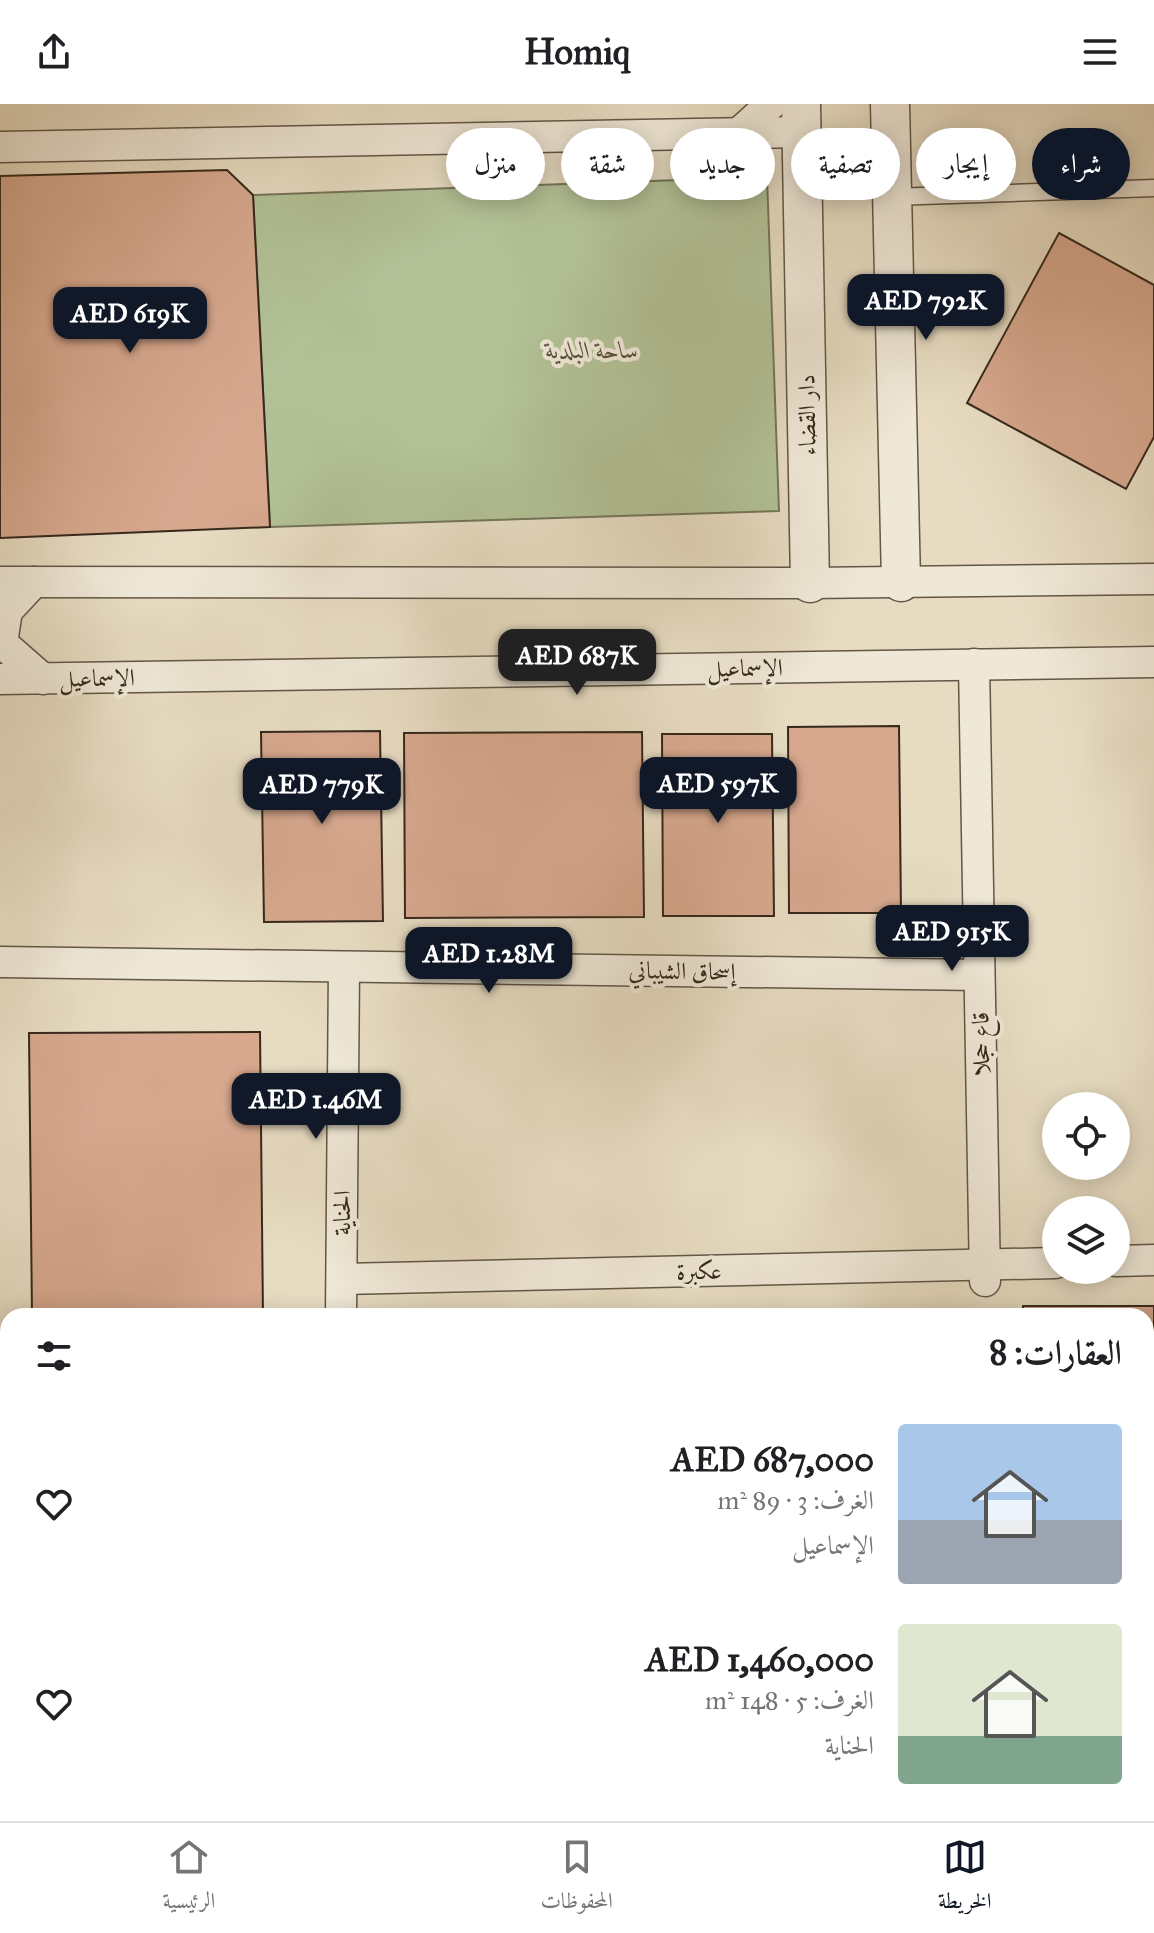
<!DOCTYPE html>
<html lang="ar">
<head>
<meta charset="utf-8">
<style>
	body { margin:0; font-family:"IM FELL Great Primer",Amiri,serif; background:#f2f2f2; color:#202124; direction:rtl; height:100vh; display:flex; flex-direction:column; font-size:30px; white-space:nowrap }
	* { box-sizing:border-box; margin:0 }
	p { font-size:26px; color:#757577 }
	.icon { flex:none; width:44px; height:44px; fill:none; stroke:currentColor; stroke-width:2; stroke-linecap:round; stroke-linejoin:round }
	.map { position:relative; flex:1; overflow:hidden; direction:ltr }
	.sheet { position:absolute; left:0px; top:1204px; width:1154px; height:514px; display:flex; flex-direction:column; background:#fff; border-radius:24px 24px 0 0; box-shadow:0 4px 20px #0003; direction:rtl }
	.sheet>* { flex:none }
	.banner { position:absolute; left:24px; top:24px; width:1106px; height:72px; direction:rtl; display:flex; gap:16px }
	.buttons { position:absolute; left:1042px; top:988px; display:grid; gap:16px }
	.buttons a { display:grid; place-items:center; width:88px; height:88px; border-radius:50%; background:#fff; box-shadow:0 4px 20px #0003; font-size:40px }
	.price { position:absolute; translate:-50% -68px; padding:0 18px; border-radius:16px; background:#111827; color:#fff; font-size:26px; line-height:52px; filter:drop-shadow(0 2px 4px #0008) }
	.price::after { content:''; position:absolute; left:50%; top:48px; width:24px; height:18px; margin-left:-12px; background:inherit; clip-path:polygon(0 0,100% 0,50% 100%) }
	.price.active { background:#222; color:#fff }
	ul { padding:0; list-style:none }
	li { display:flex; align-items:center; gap:24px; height:200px; padding:0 32px }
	li span { display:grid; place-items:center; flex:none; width:224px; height:160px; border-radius:8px; color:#555 }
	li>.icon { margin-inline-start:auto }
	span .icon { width:96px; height:96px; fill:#fffc; stroke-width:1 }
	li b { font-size:34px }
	h2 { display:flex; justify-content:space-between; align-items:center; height:96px; padding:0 32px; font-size:34px }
	.chip { padding:0 28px; border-radius:36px; background:#fff; box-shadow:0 4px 20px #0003; font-size:28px; line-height:72px }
	.chip.active { background:#111827; color:#fff }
	header { display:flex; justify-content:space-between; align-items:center; height:104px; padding:0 32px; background:#fff; font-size:36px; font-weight:700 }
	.menu { display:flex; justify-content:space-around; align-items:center; height:112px; border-top:2px solid #e0e0e0; background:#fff; font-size:22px; color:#757577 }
	.menu a { display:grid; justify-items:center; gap:4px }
	.menu .active { color:#111827 }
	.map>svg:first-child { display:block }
</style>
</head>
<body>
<header><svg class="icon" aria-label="menu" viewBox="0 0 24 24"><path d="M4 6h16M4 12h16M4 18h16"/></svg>Homiq<svg class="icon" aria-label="share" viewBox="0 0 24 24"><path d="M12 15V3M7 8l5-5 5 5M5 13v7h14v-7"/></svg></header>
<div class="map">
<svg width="1154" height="1717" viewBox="0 0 1154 1717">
	<rect width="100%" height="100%" fill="#e7dcc2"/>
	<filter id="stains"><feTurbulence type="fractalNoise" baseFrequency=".0025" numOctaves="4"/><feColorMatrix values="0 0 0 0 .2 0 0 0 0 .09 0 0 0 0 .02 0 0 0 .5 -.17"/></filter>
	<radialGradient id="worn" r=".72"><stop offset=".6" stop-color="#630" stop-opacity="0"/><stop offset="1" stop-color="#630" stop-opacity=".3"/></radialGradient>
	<!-- green -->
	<path fill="#b2c196" stroke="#747559" stroke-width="2" d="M767 73 779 407 270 423 253 91Z"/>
	<!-- building -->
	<g fill="#d7a88e" stroke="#36291c" stroke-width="2">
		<path d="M227 66 253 91 270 423 0 434V72Z"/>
		<path d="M1059 129 1154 181V333L1126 385 967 299Z"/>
		<path d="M899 622 901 809H789L788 623Z"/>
		<path d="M380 627 383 817 264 818 261 628Z"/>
		<path d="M642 628 644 813 405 814 404 629Z"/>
		<path d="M662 630H772L774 812H663Z"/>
		<path d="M260 928 263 1212H32L29 929Z"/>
		<path d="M1023 1202H1154V1395H1146V1212H1023Z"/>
		<rect x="917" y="1208" width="86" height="4"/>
		<rect x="810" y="1210" width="86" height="2"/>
		<path d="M1146 1521H1154V1717H1034V1710H1146Z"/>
		<rect x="393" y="1710" width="205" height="7"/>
		<rect x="709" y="1710" width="219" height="7"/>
	</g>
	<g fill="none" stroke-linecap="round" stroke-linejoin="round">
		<defs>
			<path id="service" d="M892 93 1154 84"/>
			<g id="minor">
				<path d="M739 29 771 0"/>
				<path d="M0 43 802 28"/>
				<path d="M0 478 810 479 1154 475"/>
				<path d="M34 478 7 507 2 539 43 575"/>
				<path d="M974 560 985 1177"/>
				<path d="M0 575 1154 558"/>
				<path d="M0 858 979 871"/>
				<path d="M1116 1157 1154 1156"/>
				<path d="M342 1175 1056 1159"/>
				<path d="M341 1212 344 863"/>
				<path d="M0 1469 8 1470"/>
				<path d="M1146 1492H1154"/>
				<path d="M656 1710V1717"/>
				<path d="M990 1710V1717"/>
			</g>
			<g id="tertiary">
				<path d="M801 0 810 479"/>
				<path d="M890 0 901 478"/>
			</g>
		</defs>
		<!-- service casing -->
		<use href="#service" stroke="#625646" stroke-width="19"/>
		<!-- minor casing -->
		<use href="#minor" stroke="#625646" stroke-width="33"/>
		<!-- tertiary casing -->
		<use href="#tertiary" stroke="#625646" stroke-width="41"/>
		<!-- service -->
		<use href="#service" stroke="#efe8d7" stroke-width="16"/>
		<!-- minor -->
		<use href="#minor" stroke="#efe8d7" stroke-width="30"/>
		<!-- tertiary -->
		<use href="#tertiary" stroke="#efe8d7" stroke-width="38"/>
	</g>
	<g text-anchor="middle" stroke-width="8" stroke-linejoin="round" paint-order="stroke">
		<!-- park labels -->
		<g font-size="24" font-style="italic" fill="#554f3a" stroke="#efe8d7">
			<text x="592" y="254">ساحة البلدية</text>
		</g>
		<!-- street labels -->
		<g font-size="24" fill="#36291c" stroke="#efe8d7">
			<text transform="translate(807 311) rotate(-91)" y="8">دار القضاء</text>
			<text transform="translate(745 564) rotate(-1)" y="8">الإسماعيل</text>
			<text transform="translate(97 574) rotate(-1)" y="8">الإسماعيل</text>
			<text transform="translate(682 867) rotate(1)" y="8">إسحاق الشيباني</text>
			<text transform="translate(981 940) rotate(-91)" y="8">قاع حجلا</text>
			<text transform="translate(342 1109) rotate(-90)" y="8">الحناية</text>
			<text transform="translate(699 1167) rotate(-1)" y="8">عكبرة</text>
		</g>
	</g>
	<rect width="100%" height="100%" filter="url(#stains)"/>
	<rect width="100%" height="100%" fill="url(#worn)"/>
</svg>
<div class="buttons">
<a><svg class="icon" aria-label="locate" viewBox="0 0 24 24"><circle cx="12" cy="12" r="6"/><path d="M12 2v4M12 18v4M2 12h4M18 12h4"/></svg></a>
<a><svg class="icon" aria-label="layers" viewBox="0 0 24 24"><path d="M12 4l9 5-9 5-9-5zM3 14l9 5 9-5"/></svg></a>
</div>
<b class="price" style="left:926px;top:238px">AED 792K</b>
<b class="price" style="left:130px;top:251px">AED 619K</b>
<b class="price active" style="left:577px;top:593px">AED 687K</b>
<b class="price" style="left:718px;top:721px">AED 597K</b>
<b class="price" style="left:322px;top:722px">AED 779K</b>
<b class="price" style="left:952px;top:869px">AED 915K</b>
<b class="price" style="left:489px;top:891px">AED 1.28M</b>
<b class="price" style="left:316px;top:1037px">AED 1.46M</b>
<div class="banner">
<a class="chip active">شراء</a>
<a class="chip">إيجار</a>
<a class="chip">تصفية</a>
<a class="chip">جديد</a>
<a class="chip">شقة</a>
<a class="chip">منزل</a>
</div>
<section class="sheet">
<h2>العقارات: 8<svg class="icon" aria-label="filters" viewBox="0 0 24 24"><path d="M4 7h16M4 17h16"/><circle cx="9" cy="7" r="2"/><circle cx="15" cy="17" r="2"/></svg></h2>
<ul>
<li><span style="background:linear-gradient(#a9c7e8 60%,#9aa5b1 0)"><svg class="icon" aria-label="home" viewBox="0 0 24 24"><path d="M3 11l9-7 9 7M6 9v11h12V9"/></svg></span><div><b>AED 687,000</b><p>الغرف: 3 · 89 m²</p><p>الإسماعيل</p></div><svg class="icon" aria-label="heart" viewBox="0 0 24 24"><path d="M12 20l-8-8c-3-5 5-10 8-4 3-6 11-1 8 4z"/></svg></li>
<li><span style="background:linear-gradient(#dfe7d0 70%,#7fa58c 0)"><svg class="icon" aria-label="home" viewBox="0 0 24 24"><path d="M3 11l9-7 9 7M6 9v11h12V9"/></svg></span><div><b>AED 1,460,000</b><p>الغرف: 5 · 148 m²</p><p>الحناية</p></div><svg class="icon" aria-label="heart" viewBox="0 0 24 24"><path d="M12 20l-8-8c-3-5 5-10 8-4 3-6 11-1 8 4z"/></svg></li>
</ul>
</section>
</div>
<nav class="menu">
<a class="active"><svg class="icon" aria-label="map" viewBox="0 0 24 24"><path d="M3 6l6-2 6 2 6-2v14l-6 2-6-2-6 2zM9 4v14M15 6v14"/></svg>الخريطة</a>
<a><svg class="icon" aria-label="saved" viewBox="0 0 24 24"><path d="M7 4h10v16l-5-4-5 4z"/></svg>المحفوظات</a>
<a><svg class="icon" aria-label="home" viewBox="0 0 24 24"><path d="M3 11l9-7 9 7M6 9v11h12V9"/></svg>الرئيسية</a>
</nav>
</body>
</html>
